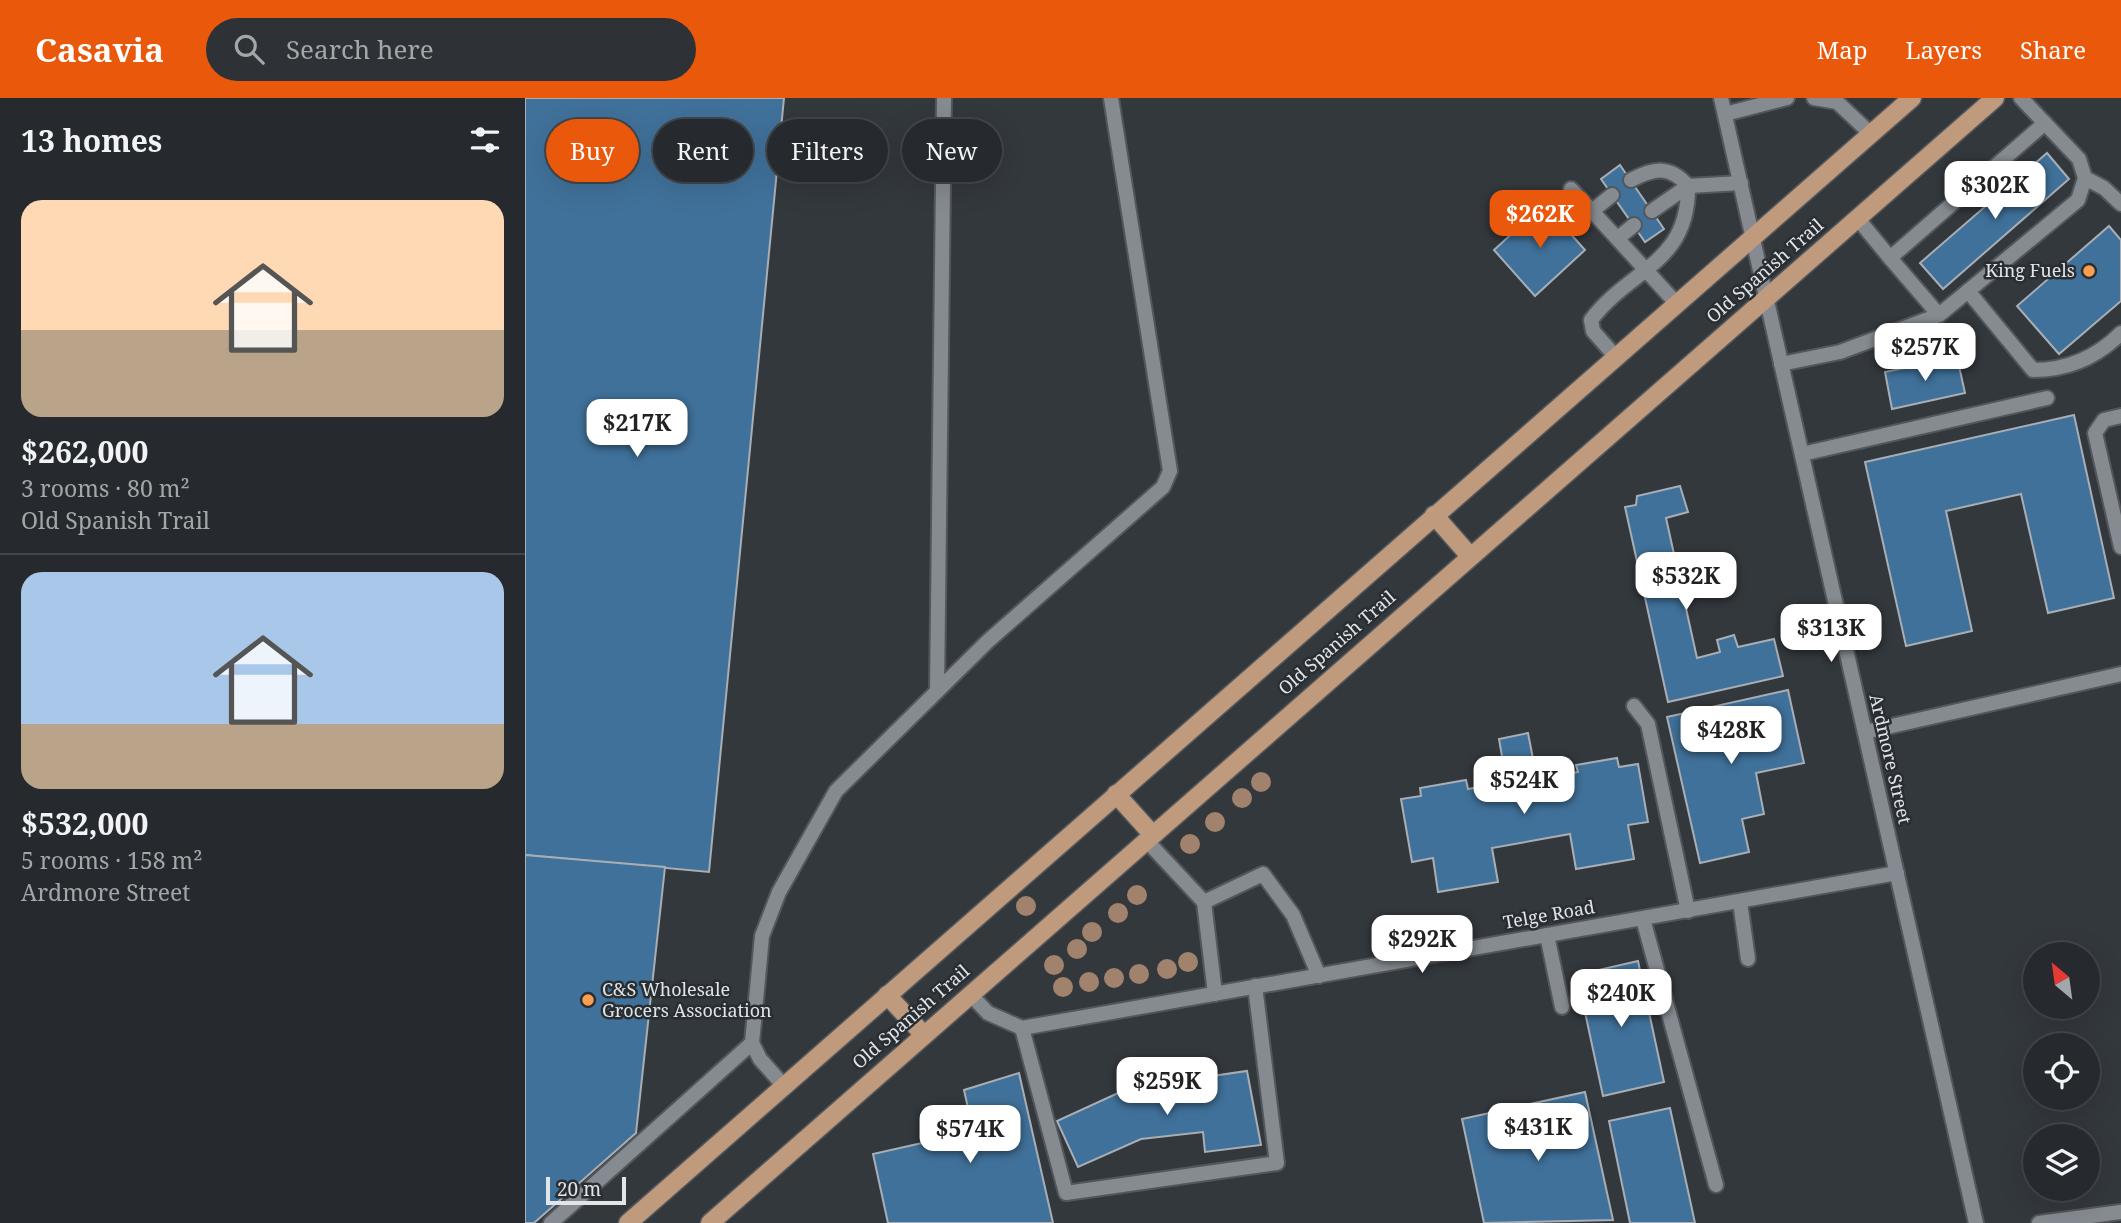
<!DOCTYPE html>
<html lang="en">
<head>
<meta charset="utf-8">
<style>
	body { margin:0; font-family:"Noto Serif",serif; background:#2e3236; color:#f1f3f6; height:100vh; display:flex; flex-direction:column; font-size:26px; white-space:nowrap }
	* { box-sizing:border-box; margin:0 }
	p { font-size:23px; color:#a4a7aa }
	.icon { flex:none; width:38px; height:38px; fill:none; stroke:currentColor; stroke-width:2; stroke-linecap:round; stroke-linejoin:round }
	.map { position:relative; flex:1; overflow:hidden }
	.panel { display:flex; flex-direction:column; background:#262a2e; width:525px }
	.panel>* { flex:none }
	.hud { position:absolute; left:21px; top:21px; width:665px; height:63px; display:flex; gap:14px }
	.needle { width:46px; rotate:331deg }
	.tools { position:absolute; left:1498px; top:844px; display:grid; gap:14px }
	.tools a { display:grid; place-items:center; width:77px; height:77px; border-radius:50%; background:#262a2e; box-shadow:0 7px 28px #0002,0 0 0 2px #42464a; font-size:35px }
	.scale { position:absolute; left:21px; bottom:18px; width:80px; box-sizing:border-box; padding-left:7px; border:4px solid #e2e5e8; border-top:0; font-size:19px; line-height:24px; white-space:nowrap; color:#e2e5e8; -webkit-text-stroke:5px #292e33; paint-order:stroke }
	.price { position:absolute; translate:-50% -60px; padding:0 16px; border-radius:14px; background:#fff; color:#222; font-size:23px; line-height:46px; filter:drop-shadow(0 2px 4px #0008) }
	.price::after { content:''; position:absolute; left:50%; top:42px; width:21px; height:16px; margin-left:-10px; background:inherit; clip-path:polygon(0 0,100% 0,50% 100%) }
	.price.active { background:#ea580c; color:#fff }
	ul { padding:0; list-style:none }
	li { display:grid; align-content:center; gap:14px; height:371px; padding:0 21px }
	li+li { border-top:2px solid #42464a }
	li span { display:grid; place-items:center; height:217px; border-radius:21px; color:#555 }
	li>.icon { margin-inline-start:auto }
	span .icon { width:126px; height:126px; fill:#fffc; stroke-width:1 }
	li b { font-size:30px }
	h2 { display:flex; justify-content:space-between; align-items:center; height:84px; padding:0 21px; font-size:30px }
	.pill { padding:0 24px; border-radius:32px; background:#262a2e; box-shadow:0 7px 28px #0002,0 0 0 2px #42464a; font-size:24px; line-height:63px }
	.pill.active { background:#ea580c; color:#fff }
	header { display:flex; align-items:center; gap:42px; box-sizing:border-box; height:98px; padding:0 35px; background:#ea580c; color:#fff }
	header strong { font-size:33px }
	nav { display:flex; gap:38px; margin-inline-start:auto; font-size:24px }
	.search { width:490px; height:63px; background:#2e3236; display:flex; align-items:center; gap:18px; box-sizing:border-box; padding:0 24px; border-radius:38px; color:#a4a7aa; font-size:26px }
	main { display:flex; flex:1; min-height:0 }
	.map>svg:first-child { display:block }
</style>
</head>
<body>
<header>
<strong>Casavia</strong>
<div class="search"><svg class="icon" aria-label="search" viewBox="0 0 24 24"><circle cx="10" cy="10" r="6"/><path d="M15 15l6 6"/></svg>Search here</div>
<nav><a>Map</a><a>Layers</a><a>Share</a></nav>
</header>
<main>
<section class="panel">
<h2>13 homes<svg class="icon" aria-label="filters" viewBox="0 0 24 24"><path d="M4 7h16M4 17h16"/><circle cx="9" cy="7" r="2"/><circle cx="15" cy="17" r="2"/></svg></h2>
<ul>
<li><span style="background:linear-gradient(#ffd9b3 60%,#b9a48a 0)"><svg class="icon" aria-label="home" viewBox="0 0 24 24"><path d="M3 11l9-7 9 7M6 9v11h12V9"/></svg></span><div><b>$262,000</b><p>3 rooms · 80 m²</p><p>Old Spanish Trail</p></div></li>
<li><span style="background:linear-gradient(#a9c7e8 70%,#b9a48a 0)"><svg class="icon" aria-label="home" viewBox="0 0 24 24"><path d="M3 11l9-7 9 7M6 9v11h12V9"/></svg></span><div><b>$532,000</b><p>5 rooms · 158 m²</p><p>Ardmore Street</p></div></li>
</ul>
</section>
<div class="map">
<svg width="1596" height="1125" viewBox="0 0 1596 1125">
	<rect width="100%" height="100%" fill="#33383d"/>
	<!-- building -->
	<g fill="#40719a" stroke="#a8aeb4" stroke-width="2">
		<path d="M0 0H259L184 774 0 757Z"/>
		<path d="M1522 55 1544 81 1418 191 1395 165Z"/>
		<path d="M1095 67 1139 131 1120 144 1076 81Z"/>
		<path d="M1019 106 1060 152 1010 198 969 152Z"/>
		<path d="M1584 128 1596 142V203L1534 256 1492 208Z"/>
		<path d="M1402 238 1406 259 1364 266 1361 245Z"/>
		<path d="M1432 259 1440 295 1367 311 1360 274Z"/>
		<path d="M1549 317 1589 500 1523 515 1496 396 1421 413 1447 533 1381 548 1340 364Z"/>
		<path d="M1155 388 1163 414 1141 420 1172 560 1195 554 1192 542 1209 537 1213 549 1249 541 1258 578 1143 604 1100 409 1111 407 1112 398Z"/>
		<path d="M1263 592 1279 665 1231 675 1239 716 1217 721 1224 754 1175 765 1142 619Z"/>
		<path d="M1003 635 1010 671 1019 670 1020 680 1053 674 1051 667 1092 660 1094 669 1113 666 1123 724 1103 727 1109 761 1051 771 1045 736 967 750 973 784 913 794 908 760 887 764 876 701 896 698 895 690 941 682 943 691 971 686 970 678 980 676 974 641Z"/>
		<path d="M0 757 140 769 111 1035 9 1125H0Z"/>
		<path d="M1113 863 1139 984 1078 998 1052 877Z"/>
		<path d="M722 973 736 1047 680 1054 678 1034 616 1041 553 1069 532 1023 604 990Z"/>
		<path d="M494 975 528 1125H363L348 1056 406 1043 401 1019 443 1010 439 992Z"/>
		<path d="M1060 994 1088 1122 959 1125 937 1021Z"/>
		<path d="M1145 1010 1170 1125H1105L1084 1023Z"/>
	</g>
	<g fill="none" stroke-linecap="round" stroke-linejoin="round">
		<defs>
			<g id="service">
				<path d="M1289 0 1312 4 1346 36"/>
				<path d="M1200 16 1262 0"/>
				<path d="M1560 80 1579 90 1596 106"/>
				<path d="M1106 82C1129 70 1145 67 1163 88L1216 85"/>
				<path d="M1046 91 1067 113"/>
				<path d="M1087 97 1067 113 1151 205"/>
				<path d="M1333 121 1365 160 1520 25"/>
				<path d="M1093 140 1109 127"/>
				<path d="M1365 160 1414 217"/>
				<path d="M1443 193 1508 272C1543 272 1571 260 1596 235"/>
				<path d="M1090 258 1068 233 1066 222C1105 170 1164 166 1163 88L1127 113"/>
				<path d="M1256 266 1315 254 1414 217 1553 102 1560 80 1554 61 1496 0"/>
				<path d="M1596 318 1579 322 1570 335 1596 449"/>
				<path d="M1277 356 1522 300"/>
				<path d="M412 593 419 0"/>
				<path d="M1109 608 1123 626 1163 813"/>
				<path d="M1340 634 1596 576"/>
				<path d="M621 742 679 804 690 896"/>
				<path d="M679 804 738 776 768 817 794 878"/>
				<path d="M1215 804 1223 861"/>
				<path d="M1118 821 1191 1087"/>
				<path d="M1022 837 1037 909"/>
				<path d="M497 930 541 1095 752 1065 730 888"/>
				<path d="M258 987 235 961 227 945 237 838 254 794 311 693 463 543 638 389 645 373 586 0"/>
				<path d="M26 1125 227 945"/>
			</g>
			<path id="minor" d="M445 896 463 915 497 930 1372 775"/>
			<g id="tertiary">
				<path d="M1196 0 1451 1125"/>
				<path d="M1514 1125 1596 1114"/>
			</g>
			<g id="primary">
				<path d="M909 417 944 457"/>
				<path d="M591 696 627 736"/>
				<path d="M362 897 398 936"/>
				<path d="M103 1125 1387 0"/>
				<path d="M185 1125 1470 0"/>
			</g>
		</defs>
		<!-- service casing -->
		<use href="#service" stroke="#53575b" stroke-width="18"/>
		<!-- minor casing -->
		<use href="#minor" stroke="#53575b" stroke-width="18"/>
		<!-- tertiary casing -->
		<use href="#tertiary" stroke="#53575b" stroke-width="18"/>
		<!-- primary casing -->
		<use href="#primary" stroke="#53575b" stroke-width="21"/>
		<!-- service -->
		<use href="#service" stroke="#858b90" stroke-width="14"/>
		<!-- minor -->
		<use href="#minor" stroke="#858b90" stroke-width="14"/>
		<!-- tertiary -->
		<use href="#tertiary" stroke="#858b90" stroke-width="14"/>
		<!-- primary -->
		<use href="#primary" stroke="#bf9a7d" stroke-width="18"/>
	</g>
	<!-- trees -->
	<g fill="#a1826c">
		<circle cx="736" cy="684" r="10"/>
		<circle cx="717" cy="700" r="10"/>
		<circle cx="690" cy="724" r="10"/>
		<circle cx="665" cy="746" r="10"/>
		<circle cx="612" cy="797" r="10"/>
		<circle cx="501" cy="808" r="10"/>
		<circle cx="593" cy="815" r="10"/>
		<circle cx="567" cy="834" r="10"/>
		<circle cx="552" cy="851" r="10"/>
		<circle cx="663" cy="864" r="10"/>
		<circle cx="529" cy="867" r="10"/>
		<circle cx="642" cy="871" r="10"/>
		<circle cx="614" cy="876" r="10"/>
		<circle cx="589" cy="880" r="10"/>
		<circle cx="564" cy="884" r="10"/>
		<circle cx="538" cy="889" r="10"/>
	</g>
	<!-- markers -->
	<g fill="#fb9e50" stroke="#292e33" stroke-width="2.5">
		<circle cx="1564" cy="173" r="7"/>
		<circle cx="63" cy="902" r="7"/>
	</g>
	<g text-anchor="middle" stroke-width="5" stroke-linejoin="round" paint-order="stroke">
		<!-- street labels -->
		<g font-size="18" fill="#e2e5e8" stroke="#292e33">
			<text transform="translate(1240 173) rotate(-41)" y="6">Old Spanish Trail</text>
			<text transform="translate(812 545) rotate(-41)" y="6">Old Spanish Trail</text>
			<text transform="translate(1365 661) rotate(77)" y="6">Ardmore Street</text>
			<text transform="translate(1024 817) rotate(-10)" y="6">Telge Road</text>
			<text transform="translate(386 919) rotate(-41)" y="6">Old Spanish Trail</text>
		</g>
		<!-- poi labels -->
		<g font-size="18" fill="#e2e5e8" stroke="#292e33" text-anchor="end">
			<text x="1550" y="179">King Fuels</text>
			<text x="77" y="898" text-anchor="start">C&amp;S Wholesale<tspan x="77" dy="21">Grocers Association</tspan></text>
		</g>
	</g>
</svg>
<div class="tools">
<a><svg class="needle" viewBox="-14 -14 28 28"><path d="M0-13l5 13h-10z" fill="#e53935"/><path d="M0 13l5-13h-10z" fill="#a4a7aa"/></svg></a>
<a><svg class="icon" aria-label="locate" viewBox="0 0 24 24"><circle cx="12" cy="12" r="6"/><path d="M12 2v4M12 18v4M2 12h4M18 12h4"/></svg></a>
<a><svg class="icon" aria-label="layers" viewBox="0 0 24 24"><path d="M12 4l9 5-9 5-9-5zM3 14l9 5 9-5"/></svg></a>
</div>
<div class="scale">20 m</div>
<b class="price" style="left:1470px;top:123px">$302K</b>
<b class="price active" style="left:1015px;top:152px">$262K</b>
<b class="price" style="left:1400px;top:285px">$257K</b>
<b class="price" style="left:112px;top:361px">$217K</b>
<b class="price" style="left:1161px;top:514px">$532K</b>
<b class="price" style="left:1306px;top:566px">$313K</b>
<b class="price" style="left:1206px;top:668px">$428K</b>
<b class="price" style="left:999px;top:718px">$524K</b>
<b class="price" style="left:897px;top:877px">$292K</b>
<b class="price" style="left:1096px;top:931px">$240K</b>
<b class="price" style="left:642px;top:1019px">$259K</b>
<b class="price" style="left:1013px;top:1065px">$431K</b>
<b class="price" style="left:445px;top:1067px">$574K</b>
<div class="hud">
<a class="pill active">Buy</a>
<a class="pill">Rent</a>
<a class="pill">Filters</a>
<a class="pill">New</a>
</div>
</div>
</main>
</body>
</html>
